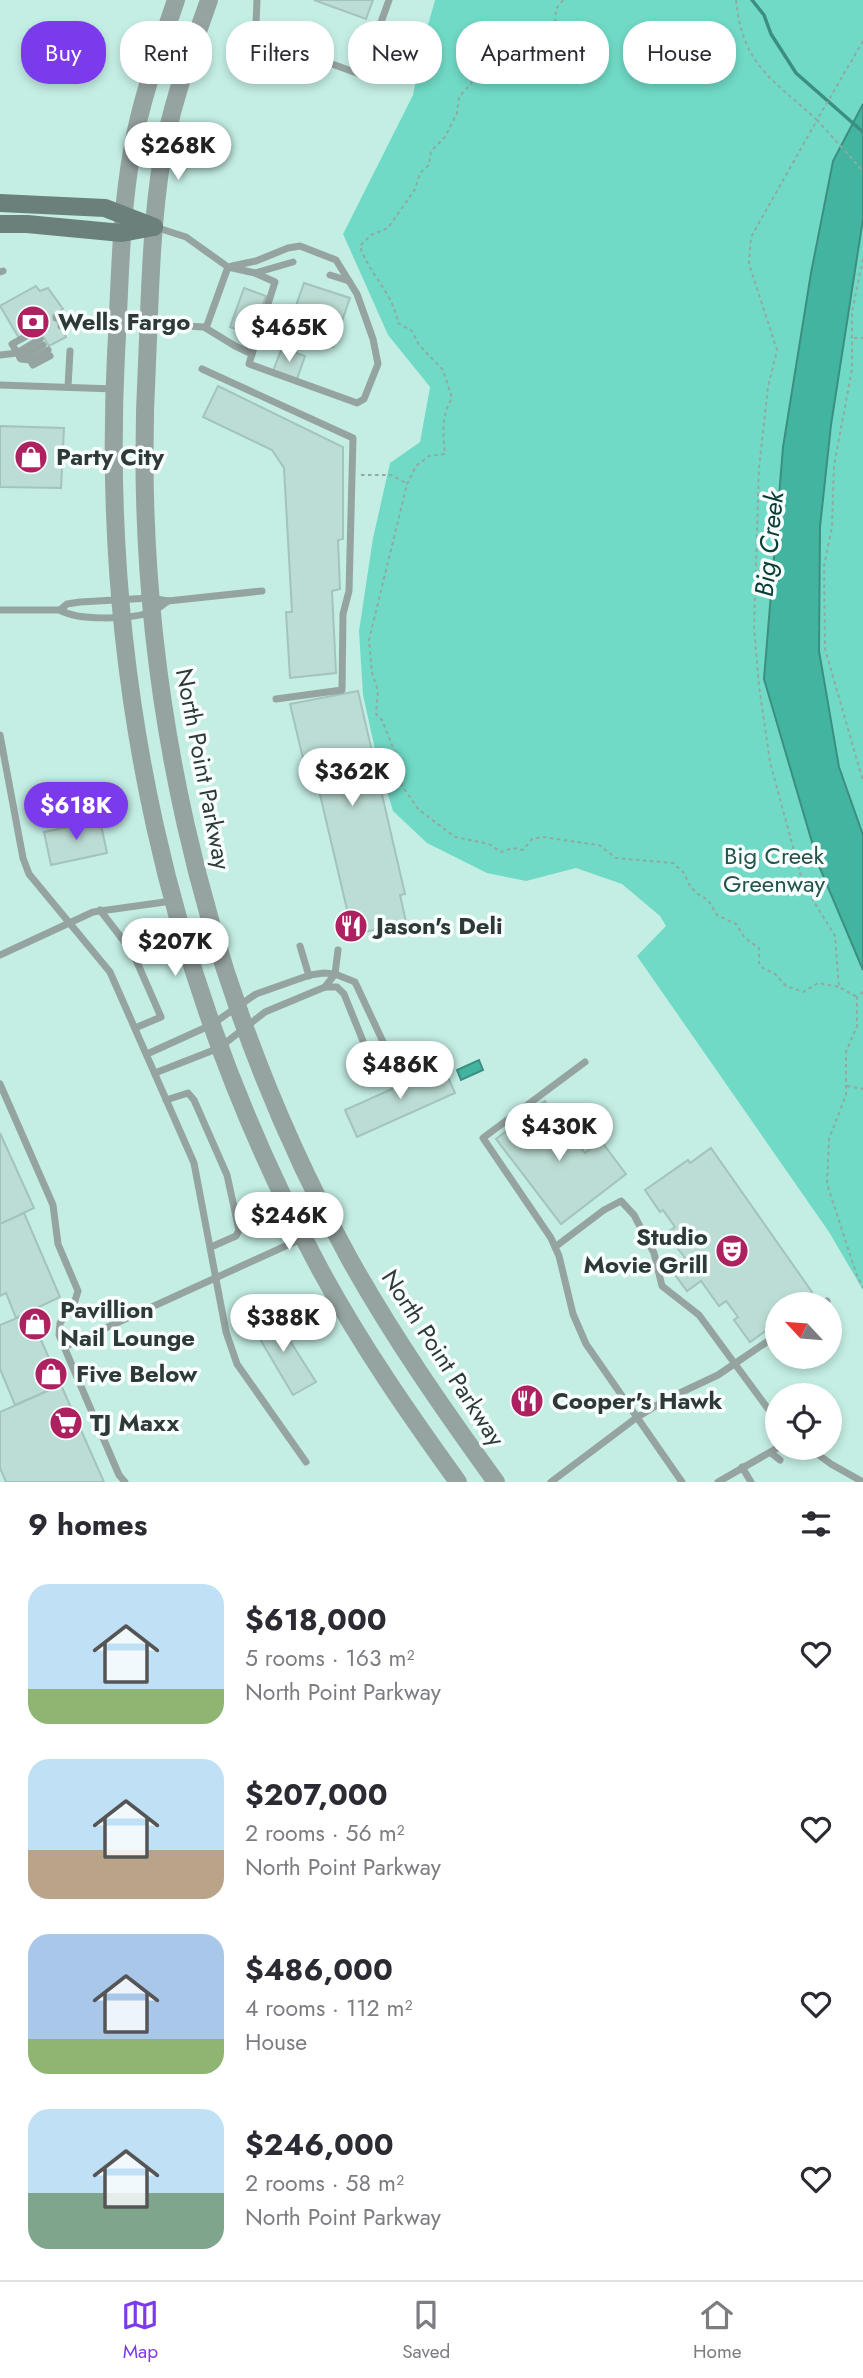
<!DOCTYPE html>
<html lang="en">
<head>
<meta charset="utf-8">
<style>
	body { margin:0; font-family:Jost,sans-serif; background:#f7f7f7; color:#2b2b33; height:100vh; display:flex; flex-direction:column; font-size:26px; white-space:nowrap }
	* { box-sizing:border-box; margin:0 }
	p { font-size:23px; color:#7c7c81 }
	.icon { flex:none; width:38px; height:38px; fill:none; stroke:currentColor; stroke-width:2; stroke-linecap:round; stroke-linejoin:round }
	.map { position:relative; height:1482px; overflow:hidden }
	.details { display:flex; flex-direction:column; background:#fff; flex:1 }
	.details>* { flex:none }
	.guide { position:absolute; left:21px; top:21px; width:822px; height:63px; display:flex; gap:14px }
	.needle { width:46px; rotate:296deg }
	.fabs { position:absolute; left:765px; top:1292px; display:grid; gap:14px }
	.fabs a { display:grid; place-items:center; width:77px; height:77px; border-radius:50%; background:#fff; box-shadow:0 4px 10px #0003; font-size:35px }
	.price { position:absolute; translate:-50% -60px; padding:0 16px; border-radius:24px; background:#fff; color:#222; font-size:23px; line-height:46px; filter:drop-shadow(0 2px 4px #0008) }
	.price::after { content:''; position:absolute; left:50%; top:42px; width:21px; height:16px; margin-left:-10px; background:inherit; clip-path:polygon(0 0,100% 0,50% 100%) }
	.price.current { background:#7c3aed; color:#fff }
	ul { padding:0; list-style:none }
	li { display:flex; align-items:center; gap:21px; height:175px; padding:0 28px }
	li span { display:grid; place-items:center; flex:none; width:196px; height:140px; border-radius:21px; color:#555 }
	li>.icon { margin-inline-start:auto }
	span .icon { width:84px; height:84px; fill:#fffc; stroke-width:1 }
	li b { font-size:30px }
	h2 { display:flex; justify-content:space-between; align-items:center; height:84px; padding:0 28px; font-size:30px }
	.chip { padding:0 24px; border-radius:28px; background:#fff; box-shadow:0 4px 10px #0003; font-size:24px; line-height:63px }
	.chip.current { background:#7c3aed; color:#fff }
	.tab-bar { display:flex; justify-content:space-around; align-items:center; height:98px; border-top:2px solid #e1e1e2; background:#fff; font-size:19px; color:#7c7c81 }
	.tab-bar a { display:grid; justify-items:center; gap:4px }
	.tab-bar .current { color:#7c3aed }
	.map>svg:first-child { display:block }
</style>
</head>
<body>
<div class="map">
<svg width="863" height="1482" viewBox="0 0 863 1482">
	<rect width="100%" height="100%" fill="#d7f8f0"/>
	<!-- built -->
	<path fill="#c4eee4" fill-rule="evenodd" d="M0 0H435L423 42 413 95 343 234 388 335 430 387 420 442 390 463 373 538 363 695 658 848 863 1155V1482H0ZM777 1304H830V1356H777ZM777 1395H830V1447H777Z"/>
	<!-- green -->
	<path fill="#70dac6" d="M435 0H863V1290L829 1232 637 956 666 926 660 916 622 884 576 868 526 881 487 873 427 843 393 811 376 754 363 695 359 631 373 538 390 463 420 442 430 387 388 335 343 234 413 95 423 42Z"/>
	<!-- water -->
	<g fill="#42b4a0" stroke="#3c8f80" stroke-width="2">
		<path d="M863 104V219L831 425 820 527 819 651 839 767 863 835V970L819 866 764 679 783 447 811 273 833 161Z"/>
		<path d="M479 1060 483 1070 461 1080 457 1070Z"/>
	</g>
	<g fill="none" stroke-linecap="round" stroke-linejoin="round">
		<!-- stream -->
		<path stroke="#3c8f80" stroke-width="3.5" d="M752 0 764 15 771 34 796 73 863 132"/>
	</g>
	<!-- building -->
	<g fill="#bcddd5" stroke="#a3c3bc" stroke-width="2">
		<path d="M314 0H373L366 19Z"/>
		<path d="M304 283 350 298 333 347 287 331Z"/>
		<path d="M36 286 40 291 48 288 63 309 53 315 66 337 49 346 38 328 19 338 0 306Z"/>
		<path d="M244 288 266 296 252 334 230 327Z"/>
		<path d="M282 348 305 356 297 379 273 371Z"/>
		<path d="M218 386 343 447V539L338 540 340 589 332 591 336 673 290 678 286 612H292L284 468 272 450 203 417Z"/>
		<path d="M0 426 64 428 61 488 0 487Z"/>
		<path d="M358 691 405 894 400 895 406 922 353 935 314 769 306 771 290 704Z"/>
		<path d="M100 820 107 853 51 865 44 832Z"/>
		<path d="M443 1066 455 1093 357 1137 345 1110Z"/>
		<path d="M545 1101 585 1153 601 1141 626 1174 561 1224 496 1139Z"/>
		<path d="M0 1133 34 1208 0 1224Z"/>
		<path d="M711 1148 812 1292 796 1304H777V1323L750 1342 734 1320 738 1317 726 1301 719 1306 701 1281 687 1291 670 1268 685 1258 666 1233 675 1227 663 1210 660 1212 645 1190 688 1160 690 1163Z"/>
		<path d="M24 1213 60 1297 16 1318 6 1293 0 1296V1224Z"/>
		<path d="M271 1311 316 1382 293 1395 251 1324Z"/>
		<path d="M29 1313 61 1385 15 1405 0 1369V1325Z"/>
		<path d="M61 1385 104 1482H6L0 1468V1412Z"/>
	</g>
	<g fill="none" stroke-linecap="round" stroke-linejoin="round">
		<!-- path -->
		<g stroke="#91a9a3" stroke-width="2" stroke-dasharray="3.5 3.5" stroke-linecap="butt">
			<path d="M563 0 556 9 555 33 548 38 546 51 522 70 498 75 484 74 474 80 459 97 457 113 445 137 431 151 429 165 420 173 415 189 388 228 371 235 360 246C368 273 394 294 398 323L412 331 419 345 443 370 452 398C441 416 443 434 445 454L429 456 416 466 407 484 369 640 372 673 378 691 376 714 382 720 394 750 402 762V786L419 810 455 837 489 844 501 852 513 848 523 850 532 839 542 837 599 845 616 858 673 863 685 874 688 883 696 893 708 900 717 915 736 924 745 938 759 948V963L761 967 775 974 786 986 803 992 818 983 839 987"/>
			<path d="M736 0C743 67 772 78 817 120L751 237 749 264 777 350 768 387 759 468 754 627 759 686 770 762 803 884 835 936 839 987 857 997"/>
			<path d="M863 41 817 120 863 171"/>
			<path d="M863 259 852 312V369L834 466 832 527 824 566 825 649 863 781"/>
			<path d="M854 338H863"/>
			<path d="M361 475H391L406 483"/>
			<path d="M863 992 857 997V1026L846 1052V1095L829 1139 827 1184 856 1273 863 1288"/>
			<path d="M847 1086 863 1089"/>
		</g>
		<!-- service -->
		<g stroke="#96a4a1" stroke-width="7">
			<path d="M257 0 256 24 267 40 362 75 389 0"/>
			<path d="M232 266 256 261 288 248 300 246 336 260 349 281"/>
			<path d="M0 272 3 271"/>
			<path d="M255 273 293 262"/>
			<path d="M56 318H72"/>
			<path d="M149 324 204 327 235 346 252 354 275 282 255 273 228 267 186 237 155 227"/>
			<path d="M61 326H72"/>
			<path d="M206 328 228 267"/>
			<path d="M36 331 12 344 21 359 30 360 33 365 50 356"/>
			<path d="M252 354 249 364 357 403 364 399 378 364 373 339 357 294 349 281 330 275"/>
			<path d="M0 355 17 353 40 339"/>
			<path d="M20 358 43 345"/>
			<path d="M30 360 48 350"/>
			<path d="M202 369 353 438 349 591 343 614 342 690 276 699"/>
			<path d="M0 385 114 389"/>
			<path d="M68 387 70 351"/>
			<path d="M0 610H60C77 621 129 619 149 613 156 611 162 605 168 601"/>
			<path d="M60 610 67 604 80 602 150 598 168 601 262 591"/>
			<path d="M0 735 23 858 29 874 110 972 194 1163 226 1332 237 1364 306 1462"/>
			<path d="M100 910 133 953 161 1017 135 1028"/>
			<path d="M300 946 309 976"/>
			<path d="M0 955 93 912 172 901"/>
			<path d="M367 1051 365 1071 376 1075 396 1068 403 1055 384 1044"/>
			<path d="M147 1054 211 1025 256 994 310 975 324 973 335 974 355 982 384 1044 367 1051 344 994 337 987H325"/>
			<path d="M585 1062 483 1138 551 1238 559 1256 573 1314 586 1344 682 1482"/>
			<path d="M155 1073 219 1048 265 1012 325 987 335 974 338 950"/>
			<path d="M0 1084 53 1205 58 1244 78 1291 74 1304 60 1323 59 1335 119 1475 125 1482"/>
			<path d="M166 1100 188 1093 194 1100 227 1175 239 1230 236 1236 211 1247"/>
			<path d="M555 1247 604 1210 621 1201 634 1215 654 1253 662 1286 699 1315 777 1421"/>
			<path d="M823 1304 827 1301"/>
			<path d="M64 1347 303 1238"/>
			<path d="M808 1447 831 1464 863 1482"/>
			<path d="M771 1453 780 1460"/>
			<path d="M742 1467 751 1482"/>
			<path d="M551 1482 636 1418 667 1399 718 1375 777 1335"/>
			<path d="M718 1482 779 1447"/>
		</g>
		<!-- tertiary -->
		<g stroke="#96a4a1" stroke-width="18">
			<path d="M176 0C159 50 141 99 132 151 120 218 120 287 116 354 100 675 168 988 321 1271 361 1345 409 1414 458 1482"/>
			<path d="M209 0C191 52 171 104 162 158 151 226 150 295 147 363 130 673 200 986 349 1258 393 1337 444 1410 496 1482"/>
		</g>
		<!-- secondary -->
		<g stroke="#6c807b" stroke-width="18">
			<path d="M0 203 105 208 154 227"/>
			<path d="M0 224H27L122 233 154 227"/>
		</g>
	</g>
	<!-- icons -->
	<defs>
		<symbol id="bank-disc" viewBox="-11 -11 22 22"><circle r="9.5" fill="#ad2160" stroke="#f8fefd"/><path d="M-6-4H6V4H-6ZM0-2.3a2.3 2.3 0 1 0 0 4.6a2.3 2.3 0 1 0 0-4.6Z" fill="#fff"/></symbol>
		<symbol id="shop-disc" viewBox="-11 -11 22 22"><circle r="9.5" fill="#ad2160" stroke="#f8fefd"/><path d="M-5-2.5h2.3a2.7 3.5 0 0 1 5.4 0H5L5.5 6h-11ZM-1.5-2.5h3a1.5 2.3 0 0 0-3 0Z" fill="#fff"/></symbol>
		<symbol id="restaurant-disc" viewBox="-11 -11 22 22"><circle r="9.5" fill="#ad2160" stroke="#f8fefd"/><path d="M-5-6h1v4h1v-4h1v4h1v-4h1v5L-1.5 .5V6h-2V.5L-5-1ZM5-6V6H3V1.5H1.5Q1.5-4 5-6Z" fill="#fff"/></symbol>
		<symbol id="theatre-disc" viewBox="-11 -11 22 22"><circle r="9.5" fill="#ad2160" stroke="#f8fefd"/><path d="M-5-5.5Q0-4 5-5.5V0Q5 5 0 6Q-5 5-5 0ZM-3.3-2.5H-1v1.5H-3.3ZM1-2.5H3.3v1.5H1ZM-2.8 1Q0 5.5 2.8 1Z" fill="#fff"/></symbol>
		<symbol id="supermarket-disc" viewBox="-11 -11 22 22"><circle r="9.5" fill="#ad2160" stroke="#f8fefd"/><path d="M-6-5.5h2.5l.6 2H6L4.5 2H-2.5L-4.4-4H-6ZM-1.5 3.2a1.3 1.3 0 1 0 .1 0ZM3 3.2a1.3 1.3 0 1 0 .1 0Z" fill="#fff"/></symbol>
	</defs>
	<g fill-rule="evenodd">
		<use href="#bank-disc" x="14" y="303" width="38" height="38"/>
		<use href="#shop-disc" x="12" y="438" width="38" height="38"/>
		<use href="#restaurant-disc" x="332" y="907" width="38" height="38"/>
		<use href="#theatre-disc" x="713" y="1232" width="38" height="38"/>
		<use href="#shop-disc" x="16" y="1305" width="38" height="38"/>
		<use href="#shop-disc" x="32" y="1355" width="38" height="38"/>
		<use href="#restaurant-disc" x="508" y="1382" width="38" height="38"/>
		<use href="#supermarket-disc" x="47" y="1404" width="38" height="38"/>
	</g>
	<g text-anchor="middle" stroke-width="7" stroke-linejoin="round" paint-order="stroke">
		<!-- poi labels -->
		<g font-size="24" font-weight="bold" fill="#2d3a37" stroke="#f8fefd" text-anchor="start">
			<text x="58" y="330">Wells Fargo</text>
			<text x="56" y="465">Party City</text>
			<text x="376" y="934">Jason's Deli</text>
			<text x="708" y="1245" text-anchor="end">Studio<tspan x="708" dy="28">Movie Grill</tspan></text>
			<text x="60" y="1318">Pavillion<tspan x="60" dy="28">Nail Lounge</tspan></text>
			<text x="76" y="1382">Five Below</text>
			<text x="552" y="1409">Cooper's Hawk</text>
			<text x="90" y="1431">TJ Maxx</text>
		</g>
		<!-- street labels -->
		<g font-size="24" fill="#2d3a37" stroke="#f8fefd">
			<text transform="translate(203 769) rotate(79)" y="8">North Point Parkway</text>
			<text transform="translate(443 1358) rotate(57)" y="8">North Point Parkway</text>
		</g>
		<!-- park labels -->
		<g font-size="24" fill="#25544c" stroke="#f8fefd">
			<text x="774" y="864">Big Creek<tspan x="774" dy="28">Greenway</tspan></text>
		</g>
		<!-- water labels -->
		<g font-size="26" font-style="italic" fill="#0a3e36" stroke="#f8fefd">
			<text transform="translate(769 544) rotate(-84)" y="9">Big Creek</text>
		</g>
	</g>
</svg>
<div class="fabs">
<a><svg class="needle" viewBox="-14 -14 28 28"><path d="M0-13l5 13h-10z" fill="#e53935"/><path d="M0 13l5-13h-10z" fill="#7c7c81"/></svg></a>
<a><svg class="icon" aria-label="locate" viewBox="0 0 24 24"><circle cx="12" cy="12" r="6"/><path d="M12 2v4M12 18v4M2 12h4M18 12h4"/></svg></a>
</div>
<b class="price" style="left:178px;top:182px">$268K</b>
<b class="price" style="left:289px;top:364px">$465K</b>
<b class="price" style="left:352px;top:808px">$362K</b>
<b class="price current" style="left:76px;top:842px">$618K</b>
<b class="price" style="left:175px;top:978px">$207K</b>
<b class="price" style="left:400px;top:1101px">$486K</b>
<b class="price" style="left:559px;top:1163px">$430K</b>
<b class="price" style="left:289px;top:1252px">$246K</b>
<b class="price" style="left:283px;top:1354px">$388K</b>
<div class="guide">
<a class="chip current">Buy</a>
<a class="chip">Rent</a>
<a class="chip">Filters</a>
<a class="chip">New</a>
<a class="chip">Apartment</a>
<a class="chip">House</a>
</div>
</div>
<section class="details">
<h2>9 homes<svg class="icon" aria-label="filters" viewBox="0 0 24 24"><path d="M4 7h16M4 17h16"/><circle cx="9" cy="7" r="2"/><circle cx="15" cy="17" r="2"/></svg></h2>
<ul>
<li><span style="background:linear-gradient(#bfe0f5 75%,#8fb573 0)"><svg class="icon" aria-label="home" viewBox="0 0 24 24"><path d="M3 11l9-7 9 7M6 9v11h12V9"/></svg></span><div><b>$618,000</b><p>5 rooms · 163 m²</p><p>North Point Parkway</p></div><svg class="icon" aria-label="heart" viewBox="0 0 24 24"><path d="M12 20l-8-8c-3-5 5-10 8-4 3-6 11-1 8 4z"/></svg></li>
<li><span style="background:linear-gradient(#bfe0f5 65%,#b9a48a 0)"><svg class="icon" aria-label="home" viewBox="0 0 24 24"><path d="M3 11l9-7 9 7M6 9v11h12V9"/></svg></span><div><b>$207,000</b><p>2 rooms · 56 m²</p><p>North Point Parkway</p></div><svg class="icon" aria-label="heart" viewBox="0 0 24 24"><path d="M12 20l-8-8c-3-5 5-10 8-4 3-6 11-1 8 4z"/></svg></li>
<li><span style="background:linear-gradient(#a9c7e8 75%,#8fb573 0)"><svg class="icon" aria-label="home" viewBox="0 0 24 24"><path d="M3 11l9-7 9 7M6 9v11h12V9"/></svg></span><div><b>$486,000</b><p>4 rooms · 112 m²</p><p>House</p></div><svg class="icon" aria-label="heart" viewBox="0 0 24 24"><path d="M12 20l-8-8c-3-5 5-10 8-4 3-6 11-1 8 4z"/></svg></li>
<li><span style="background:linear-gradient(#bfe0f5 60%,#7fa58c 0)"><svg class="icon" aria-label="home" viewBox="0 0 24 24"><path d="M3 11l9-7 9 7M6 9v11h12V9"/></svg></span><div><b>$246,000</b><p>2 rooms · 58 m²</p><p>North Point Parkway</p></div><svg class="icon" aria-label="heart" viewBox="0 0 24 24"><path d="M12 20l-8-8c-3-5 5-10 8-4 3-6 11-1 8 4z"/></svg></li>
</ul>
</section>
<nav class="tab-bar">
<a class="current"><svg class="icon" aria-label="map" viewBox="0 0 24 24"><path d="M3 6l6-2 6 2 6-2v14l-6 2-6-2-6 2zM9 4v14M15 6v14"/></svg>Map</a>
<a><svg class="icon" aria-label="saved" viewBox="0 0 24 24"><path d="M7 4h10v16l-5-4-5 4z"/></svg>Saved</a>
<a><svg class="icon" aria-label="home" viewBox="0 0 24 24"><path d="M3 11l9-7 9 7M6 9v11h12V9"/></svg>Home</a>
</nav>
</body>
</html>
